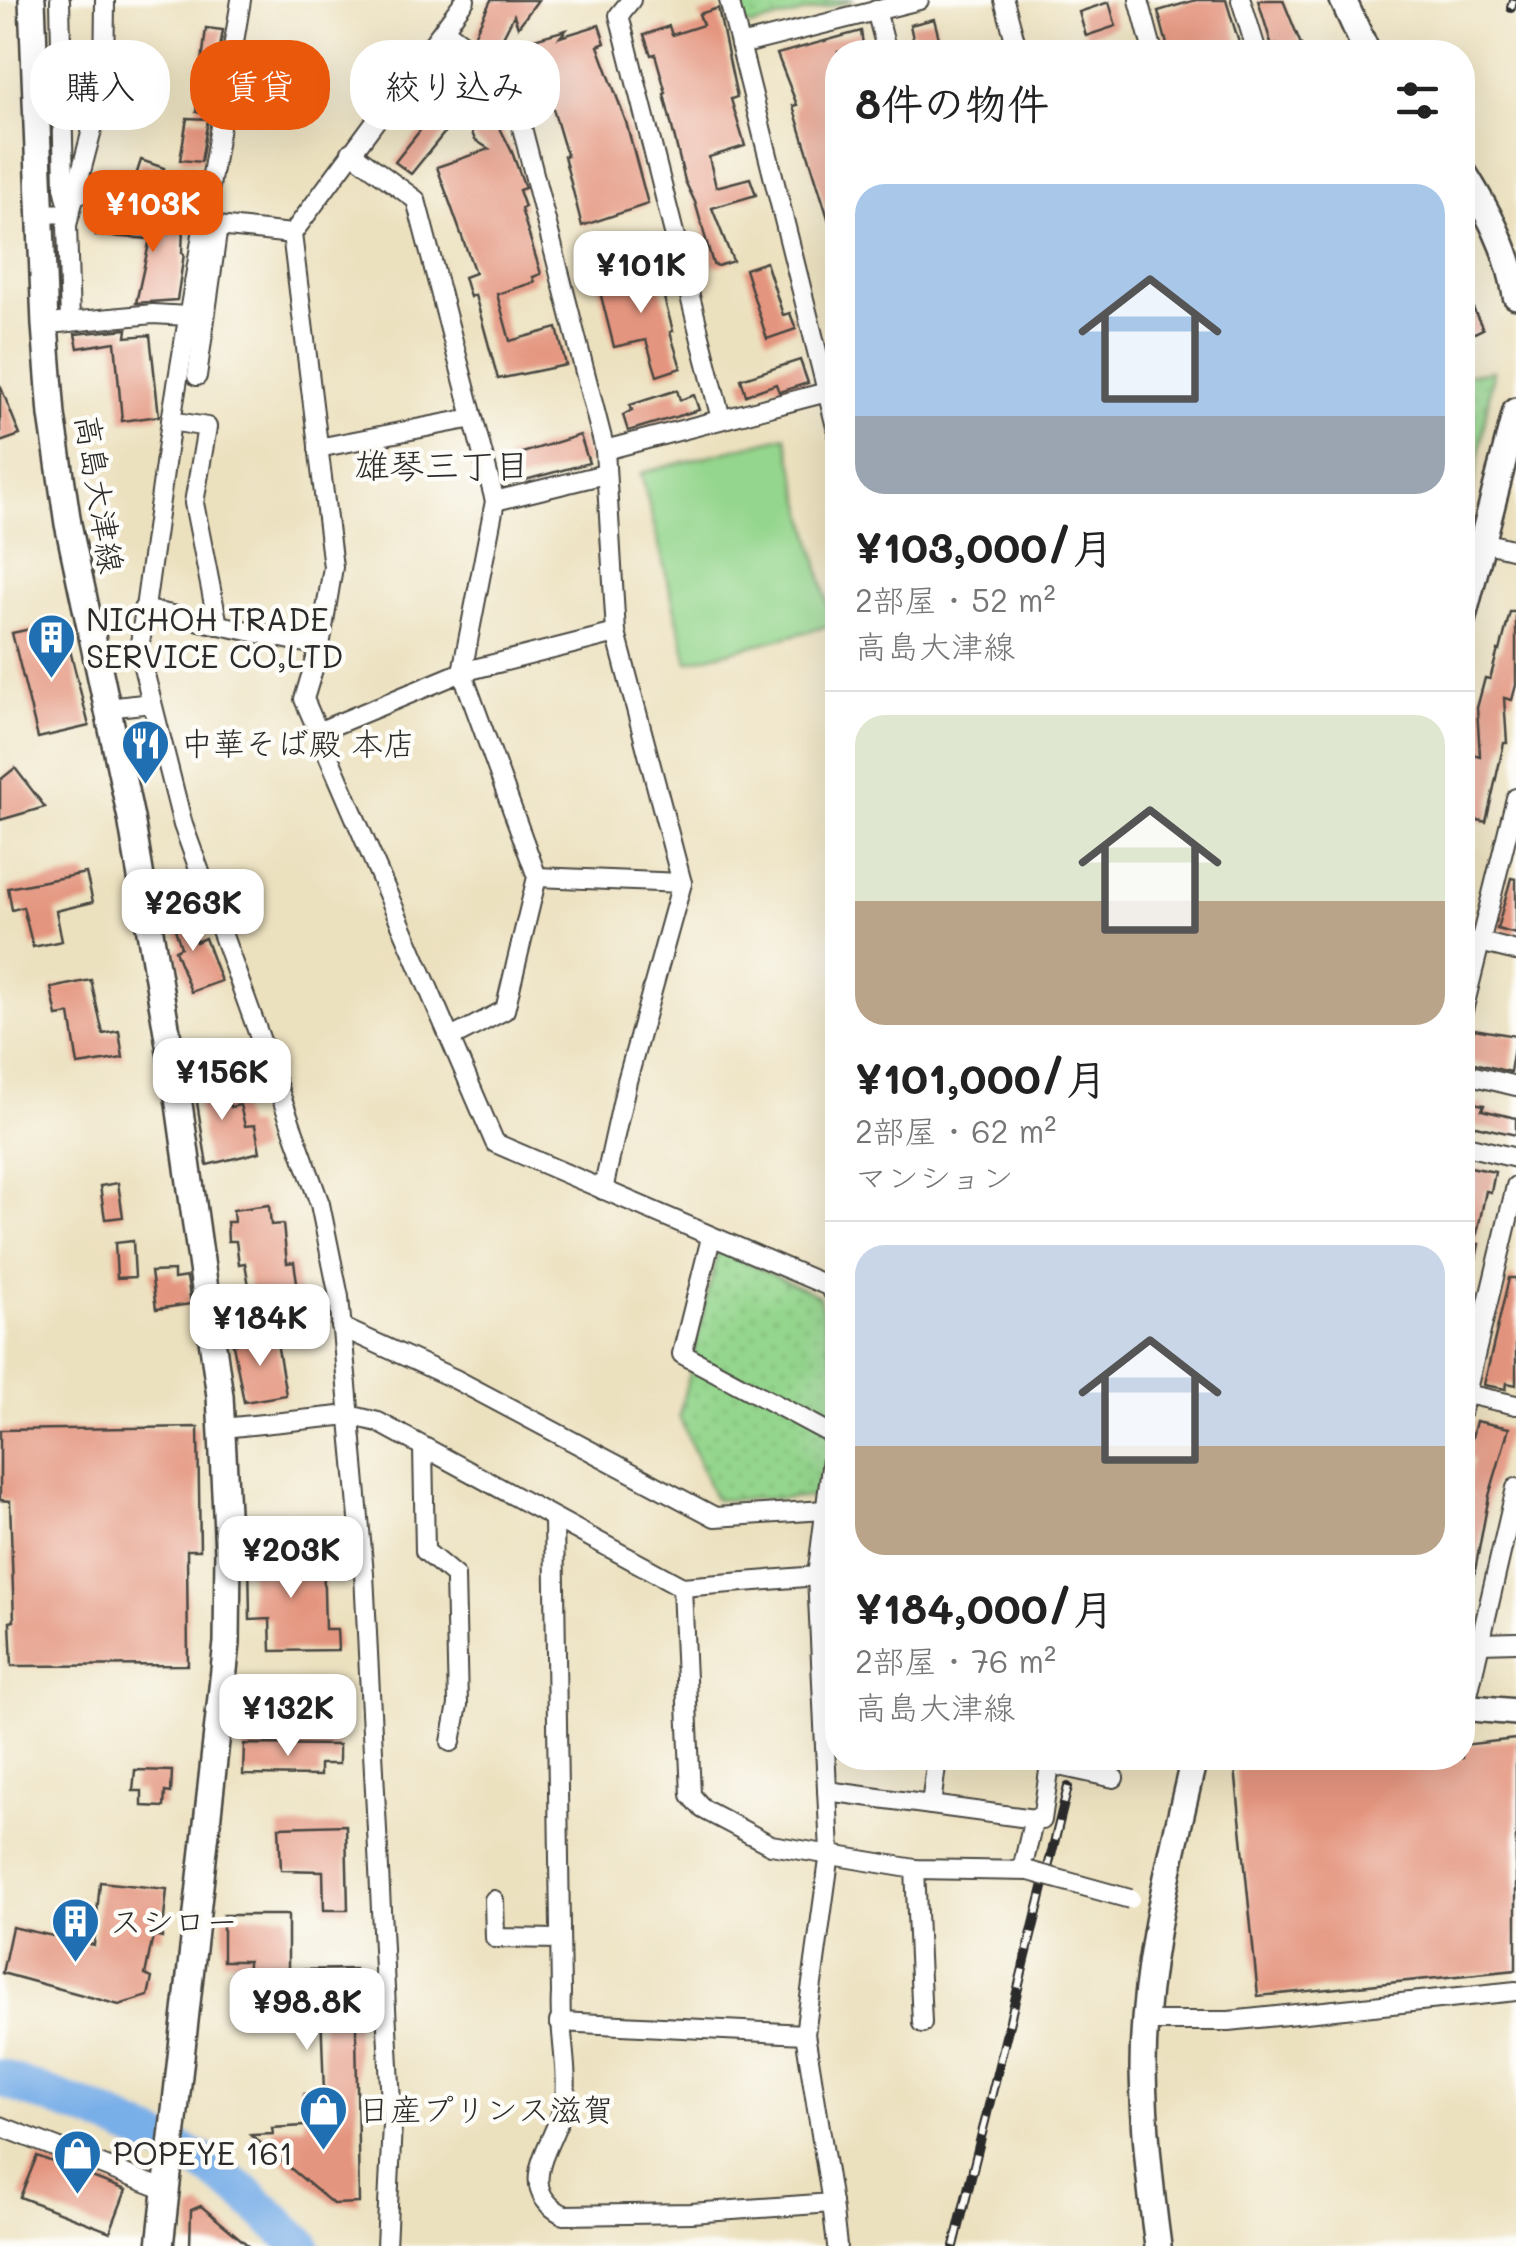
<!DOCTYPE html>
<html lang="ja">
<head>
<meta charset="utf-8">
<style>
	body { margin:0; font-family:Mali,"Klee One",sans-serif; background:#f6f6f6; color:#222; height:100vh; display:flex; flex-direction:column; font-size:38px; white-space:nowrap }
	* { box-sizing:border-box; margin:0 }
	p { font-size:32px; color:#767676 }
	.icon { flex:none; width:55px; height:55px; fill:none; stroke:currentColor; stroke-width:2; stroke-linecap:round; stroke-linejoin:round }
	.map { position:relative; flex:1; overflow:hidden }
	.side { position:absolute; left:825px; top:40px; width:650px; height:1730px; display:flex; flex-direction:column; background:#fff; border-radius:40px; box-shadow:0 10px 40px #0002 }
	.side>* { flex:none }
	.hud { position:absolute; left:30px; top:40px; width:645px; height:90px; display:flex; gap:20px }
	.price { position:absolute; translate:-50% -85px; padding:0 22px; border-radius:20px; background:#fff; color:#222; font-size:32px; line-height:65px; filter:drop-shadow(0 2px 5px #0008) }
	.price::after { content:''; position:absolute; left:50%; top:60px; width:30px; height:22px; margin-left:-15px; background:inherit; clip-path:polygon(0 0,100% 0,50% 100%) }
	.price.selected { background:#ea580c; color:#fff }
	ul { padding:0; list-style:none }
	li { display:grid; align-content:center; gap:20px; height:530px; padding:0 30px }
	li+li { border-top:2px solid #e0e0e0 }
	li span { display:grid; place-items:center; height:310px; border-radius:30px; color:#555 }
	li>.icon { margin-inline-start:auto }
	span .icon { width:180px; height:180px; fill:#fffc; stroke-width:1 }
	li b { font-size:42px }
	h2 { display:flex; justify-content:space-between; align-items:center; height:120px; padding:0 30px; font-size:42px }
	.chip { padding:0 35px; border-radius:40px; background:#fff; box-shadow:0 10px 40px #0002; font-size:35px; line-height:90px }
	.chip.selected { background:#ea580c; color:#fff }
	.map>svg:first-child { display:block }
</style>
</head>
<body>
<div class="map">
<svg width="1516" height="2246" viewBox="0 0 1516 2246">
	<defs>
		<pattern id="green-dots" width="8" height="8" patternUnits="userSpaceOnUse" patternTransform="scale(2.5)"><rect width="8" height="8" fill="#94d68d"/><path d="M2 2h.1M6 6h.1" fill="none" stroke="#80b87a" stroke-width="1.8" stroke-linecap="round"/></pattern>
	</defs>
	<rect width="100%" height="100%" fill="#fdfcf7"/>
	<filter id="ink" filterUnits="userSpaceOnUse"><feTurbulence type="fractalNoise" baseFrequency=".01" numOctaves="2"/><feDisplacementMap in="SourceGraphic" scale="20" xChannelSelector="R" yChannelSelector="G"/><feConvolveMatrix kernelMatrix="1 2 1 2 8 2 1 2 1" color-interpolation-filters="sRGB"/></filter>
	<filter id="wash" filterUnits="userSpaceOnUse"><feTurbulence type="fractalNoise" baseFrequency=".0048" numOctaves="4" result="noise"/><feDisplacementMap in="SourceGraphic" scale="40" xChannelSelector="R" yChannelSelector="G"/><feGaussianBlur stdDeviation="2.25" result="paint"/><feColorMatrix in="noise" values="0 0 0 0 0 0 0 0 0 0 0 0 0 0 0 0 0 1.4 0 .05"/><feComposite in="paint" operator="in"/></filter>
	<g filter="url(#wash)">
		<rect width="100%" height="100%" fill="#ece1bf"/>
		<!-- green -->
		<g fill="url(#green-dots)" stroke="#60805c" stroke-width="2.5">
			<path d="M736 0H854L751 26 742 22Z"/>
			<path d="M1493 371 1467 526 1462 525 1463 375Z"/>
			<path d="M718 1250 819 1296 837 1378 838 1445 816 1497 715 1500 679 1416Z"/>
		</g>
		<!-- pitch -->
		<path fill="#94d68d" stroke="#60805c" stroke-width="2.5" d="M786 436 833 625 688 662 641 473Z"/>
		<g fill="none" stroke-linecap="round" stroke-linejoin="round">
			<!-- river -->
			<path stroke="#79afe8" stroke-width="38" d="M0 2078 99 2114 201 2161 247 2195 302 2246"/>
		</g>
		<g id="blocks">
			<!-- building -->
			<g fill="#e4957f">
				<path d="M491 0H538L518 27 514 15 497 49 474 36Z"/>
				<path d="M1196 0H1226L1239 43 1233 46 1236 52H1169L1158 11Z"/>
				<path d="M1258 0H1283L1304 52H1281L1277 44 1272 46Z"/>
				<path d="M1109 2 1116 26 1086 36 1079 12Z"/>
				<path d="M718 8 737 97 731 99 745 146 709 157 716 187 750 178 756 195 712 208 733 261 718 266 713 264 695 202 685 181 664 94 666 93 655 54 651 55 644 35 669 26 672 35 703 25 699 14Z"/>
				<path d="M934 19 940 42 915 48 910 25Z"/>
				<path d="M599 25 605 43 598 46 626 122 648 204 582 226 564 156H567L548 92 538 59 530 61 523 42 566 30 560 37Z"/>
				<path d="M206 28 223 30 209 115 196 112Z"/>
				<path d="M861 31 864 52H838V233L833 234 793 106 797 105 777 54Z"/>
				<path d="M459 59 477 69 464 87 494 116 512 152 525 188 519 190 525 207 521 209 541 274 533 277 535 282 497 294 510 341 557 328 566 365 498 379 475 295 470 297 464 277 475 273 437 167 489 149 475 140 463 110 411 174 395 162 445 99 453 82 446 77Z"/>
				<path d="M187 118 208 119 201 162 180 160Z"/>
				<path d="M141 160 164 168 155 194 132 188Z"/>
				<path d="M130 213 183 227 182 253 184 254 177 300 136 303 150 239 96 235 101 217 128 223Z"/>
				<path d="M766 262 783 315 790 313 796 329 767 339 745 269Z"/>
				<path d="M642 268 643 272 660 268 664 282 660 283 673 331 670 332 681 368 657 376 646 340 614 347 598 284Z"/>
				<path d="M1462 285 1483 329 1462 339Z"/>
				<path d="M127 329 126 337 150 335 159 416 122 421 115 342 78 348 75 334Z"/>
				<path d="M800 360 808 383 779 392 776 384 746 395 741 379Z"/>
				<path d="M0 385 20 435 0 442Z"/>
				<path d="M677 390 680 400 694 395 699 410 628 431 623 415 632 410 630 405Z"/>
				<path d="M580 435 589 463 514 483 506 458Z"/>
				<path d="M1510 612H1516V685L1512 700 1504 698 1507 743H1504L1486 822 1462 816V796L1472 754 1480 756 1477 708 1485 678 1490 679 1498 650 1500 651Z"/>
				<path d="M63 622 89 726 38 738 12 633Z"/>
				<path d="M15 768 45 807 0 820V780Z"/>
				<path d="M86 873 93 902 56 911 62 941 33 947 23 907 12 910 8 888Z"/>
				<path d="M1511 878 1516 879V934L1497 929Z"/>
				<path d="M184 905 196 942 205 938 221 981 191 992 175 950 181 947 169 911Z"/>
				<path d="M91 980 103 1034 119 1031 123 1058 78 1065 70 1014 57 1016 51 988Z"/>
				<path d="M1474 1029 1516 1036 1510 1072 1466 1061Z"/>
				<path d="M221 1073 230 1107 240 1105 245 1126 255 1125 260 1152 207 1165 193 1077Z"/>
				<path d="M1462 1101 1484 1105 1482 1110 1516 1118V1135L1462 1123Z"/>
				<path d="M1465 1166 1495 1172 1491 1192 1486 1191 1475 1243 1479 1244 1470 1289 1462 1288V1179Z"/>
				<path d="M118 1183 123 1217 105 1219 100 1186Z"/>
				<path d="M269 1205 271 1225 283 1224 287 1263 294 1262 299 1295 252 1303 245 1263 239 1264 236 1241H228L227 1222H234L233 1210Z"/>
				<path d="M133 1241 135 1277 117 1278 115 1243Z"/>
				<path d="M174 1271V1279L187 1277 191 1304 156 1309 151 1272Z"/>
				<path d="M1509 1278H1516V1385L1507 1383 1506 1389 1484 1385Z"/>
				<path d="M276 1337 286 1395 244 1402 233 1344Z"/>
				<path d="M1476 1421 1509 1428 1489 1496 1470 1597 1462 1596V1534L1471 1493 1466 1491 1473 1459 1467 1458Z"/>
				<path d="M198 1427 200 1550H187L188 1665 12 1666 10 1622 14 1621 10 1501 0 1500V1430Z"/>
				<path d="M323 1553 325 1629H337L338 1650 271 1651 270 1619 250 1620 249 1555Z"/>
				<path d="M1516 1739V1970L1258 1996 1235 1768 1336 1758H1462V1745Z"/>
				<path d="M244 1744 339 1745V1764H320V1776L243 1775Z"/>
				<path d="M135 1770 172 1771 171 1793 165 1792 164 1807 142 1806V1791H133Z"/>
				<path d="M346 1825 348 1910H324L323 1871 281 1870 279 1827Z"/>
				<path d="M100 1882 167 1889 162 1938 153 1936 145 1975 152 1978 148 1996 119 2005 2 1973 12 1927 94 1945Z"/>
				<path d="M223 1915H288V1970L355 1969 359 2203 333 2204 251 2135 273 2134 272 2128 304 2126V2094L324 2093 321 2010 247 2013 248 1961H223Z"/>
				<path d="M37 2156 126 2190 110 2232 20 2197Z"/>
				<path d="M201 2206 249 2246H190L191 2210Z"/>
			</g>
		</g>
	</g>
	<g filter="url(#ink)">
		<use href="#blocks" fill-opacity="0" stroke="#484641" stroke-width="2.5"/>
		<g fill="none" stroke-linecap="round" stroke-linejoin="round">
			<defs>
				<g id="street">
					<path d="M241 0 171 421 139 651 183 825 320 1204 339 1297 364 1574 386 2008 392 2124 386 2246"/>
					<path d="M465 0 292 234 333 567 320 646 304 699 495 1143 828 1286 838 1298"/>
					<path d="M631 0 619 15 721 419"/>
					<path d="M729 0 838 435"/>
					<path d="M1004 0 1018 52"/>
					<path d="M1139 0 1153 52"/>
					<path d="M1241 0 1257 52"/>
					<path d="M876 10 887 52"/>
					<path d="M444 29 509 77 605 450 616 633 682 883 627 1081 603 1190"/>
					<path d="M740 45 919 0"/>
					<path d="M351 152 416 200 495 501 462 672 537 877 505 1010 451 1038"/>
					<path d="M75 192 118 197 204 219"/>
					<path d="M41 214 70 213 64 187 60 0"/>
					<path d="M70 321 67 225 104 84 105 0"/>
					<path d="M59 323 153 314 188 316"/>
					<path d="M197 376 218 226 292 234"/>
					<path d="M171 421 207 427 194 503 218 625"/>
					<path d="M318 448 473 418"/>
					<path d="M605 450 827 392"/>
					<path d="M495 501 605 474"/>
					<path d="M1462 537 1516 550"/>
					<path d="M143 609 320 646"/>
					<path d="M107 708 152 703"/>
					<path d="M320 731 462 672 616 633"/>
					<path d="M537 877 682 883"/>
					<path d="M1480 942 1516 951"/>
					<path d="M1462 1015 1516 798"/>
					<path d="M1462 1073 1516 1086"/>
					<path d="M1462 1145 1516 1158"/>
					<path d="M828 1286 838 1251"/>
					<path d="M341 1327 455 1379 715 1517 825 1510"/>
					<path d="M1462 1393 1516 1405"/>
					<path d="M1462 1410 1516 1186"/>
					<path d="M223 1428 349 1415 378 1422 682 1587 817 1576"/>
					<path d="M423 1448 425 1551 455 1576 458 1705 451 1742"/>
					<path d="M554 1519 561 1994C558 2028 570 2074 564 2104 556 2142 511 2188 564 2215L691 2213 832 2203 805 2034 830 1853 817 1576 835 1436 682 1354 711 1238"/>
					<path d="M682 1587 691 1795 703 1809 771 1845 915 1869 1029 1871"/>
					<path d="M1480 1643 1516 1642"/>
					<path d="M1465 1708 1516 1488"/>
					<path d="M827 1791 1042 1820 1050 1764 1114 1778"/>
					<path d="M931 1805 937 1758"/>
					<path d="M915 1869 922 2023"/>
					<path d="M1022 1870 1034 1818"/>
					<path d="M494 1900 495 1938 560 1939"/>
					<path d="M1146 2021H1229L1516 1991"/>
					<path d="M559 2022 805 2034"/>
					<path d="M0 2126 166 2190"/>
					<path d="M832 2203 837 2246"/>
				</g>
				<g id="secondary">
					<path d="M32 0 45 325 52 415 68 524 131 818 179 1104 220 1396 228 1551 227 1643 160 2246"/>
					<path d="M1343 0 1367 52"/>
					<path d="M1462 170C1487 210 1509 249 1516 296"/>
					<path d="M1462 621 1516 411"/>
					<path d="M1462 1707 1516 1712"/>
					<path d="M1158 2246C1150 2187 1144 2129 1143 2069 1143 1964 1171 1859 1194 1758"/>
				</g>
			</defs>
			<!-- street casing -->
			<use href="#street" stroke="#484641" stroke-width="22"/>
			<!-- secondary casing -->
			<use href="#secondary" stroke="#484641" stroke-width="30"/>
			<!-- street -->
			<use href="#street" stroke="#fff" stroke-width="18"/>
			<!-- secondary -->
			<use href="#secondary" stroke="#fff" stroke-width="25"/>
			<defs>
				<g id="rail">
					<path d="M1511 8 1513 0"/>
					<path d="M954 2246 1068 1787"/>
				</g>
			</defs>
			<!-- rail casing -->
			<use href="#rail" stroke="#2b2b2b" stroke-width="10"/>
			<!-- rail -->
			<use href="#rail" stroke="#fdfcf7" stroke-width="6" stroke-dasharray="19" stroke-linecap="butt"/>
			<defs>
				<path id="street-bridge" d="M1029 1871 1130 1899"/>
			</defs>
			<!-- street-bridge casing -->
			<use href="#street-bridge" stroke="#484641" stroke-width="22" stroke-linecap="butt"/>
			<!-- street-bridge -->
			<use href="#street-bridge" stroke="#fff" stroke-width="18"/>
		</g>
	</g>
	<!-- icons -->
	<defs>
		<symbol id="building-pin" viewBox="-11 -11 22 30"><path d="M0 17L-7.5 6A9.5 9.5 0 1 1 7.5 6Z" fill="#1f6fb2" stroke="#fdfcf7"/><path d="M-4-6H4V6H1V3H-1V6H-4ZM-2.5-4.3h1.7v1.8h-1.7ZM.8-4.3h1.7v1.8H.8ZM-2.5-1h1.7V.8h-1.7ZM.8-1h1.7V.8H.8Z" fill="#fff"/></symbol>
		<symbol id="restaurant-pin" viewBox="-11 -11 22 30"><path d="M0 17L-7.5 6A9.5 9.5 0 1 1 7.5 6Z" fill="#1f6fb2" stroke="#fdfcf7"/><path d="M-5-6h1v4h1v-4h1v4h1v-4h1v5L-1.5 .5V6h-2V.5L-5-1ZM5-6V6H3V1.5H1.5Q1.5-4 5-6Z" fill="#fff"/></symbol>
		<symbol id="shop-pin" viewBox="-11 -11 22 30"><path d="M0 17L-7.5 6A9.5 9.5 0 1 1 7.5 6Z" fill="#1f6fb2" stroke="#fdfcf7"/><path d="M-5-2.5h2.3a2.7 3.5 0 0 1 5.4 0H5L5.5 6h-11ZM-1.5-2.5h3a1.5 2.3 0 0 0-3 0Z" fill="#fff"/></symbol>
	</defs>
	<g fill-rule="evenodd">
		<use href="#building-pin" x="24" y="610" width="55" height="75"/>
		<use href="#restaurant-pin" x="118" y="716" width="55" height="75"/>
		<use href="#building-pin" x="48" y="1894" width="55" height="75"/>
		<use href="#shop-pin" x="296" y="2082" width="55" height="75"/>
		<use href="#shop-pin" x="50" y="2126" width="55" height="75"/>
	</g>
	<g text-anchor="middle" stroke-width="9" stroke-linejoin="round" paint-order="stroke">
		<!-- street labels -->
		<g font-size="32" fill="#2b2b2b" stroke="#fdfcf7">
			<text transform="translate(99 494) rotate(81)" y="11">高島大津線</text>
		</g>
		<!-- poi labels -->
		<g font-size="32" fill="#2b2b2b" stroke="#fdfcf7" text-anchor="start">
			<text x="86" y="631">NICHOH TRADE<tspan x="86" dy="37">SERVICE CO,LTD</tspan></text>
			<text x="181" y="755">中華そば殿 本店</text>
			<text x="110" y="1933">スシロー</text>
			<text x="358" y="2121">日産プリンス滋賀</text>
			<text x="113" y="2165">POPEYE 161</text>
		</g>
		<!-- neighbourhood labels -->
		<g font-size="35" fill="#2b2b2b" stroke="#fdfcf7">
			<text x="442" y="478">雄琴三丁目</text>
		</g>
	</g>
</svg>
<b class="price selected" style="left:153px;top:255px">¥103K</b>
<b class="price" style="left:641px;top:316px">¥101K</b>
<b class="price" style="left:193px;top:954px">¥263K</b>
<b class="price" style="left:222px;top:1123px">¥156K</b>
<b class="price" style="left:260px;top:1369px">¥184K</b>
<b class="price" style="left:291px;top:1601px">¥203K</b>
<b class="price" style="left:288px;top:1759px">¥132K</b>
<b class="price" style="left:307px;top:2053px">¥98.8K</b>
<div class="hud">
<a class="chip">購入</a>
<a class="chip selected">賃貸</a>
<a class="chip">絞り込み</a>
</div>
<section class="side">
<h2>8件の物件<svg class="icon" aria-label="filters" viewBox="0 0 24 24"><path d="M4 7h16M4 17h16"/><circle cx="9" cy="7" r="2"/><circle cx="15" cy="17" r="2"/></svg></h2>
<ul>
<li><span style="background:linear-gradient(#a9c7e8 75%,#9aa5b1 0)"><svg class="icon" aria-label="home" viewBox="0 0 24 24"><path d="M3 11l9-7 9 7M6 9v11h12V9"/></svg></span><div><b>¥103,000/月</b><p>2部屋 · 52 m²</p><p>高島大津線</p></div></li>
<li><span style="background:linear-gradient(#dfe7d0 60%,#b9a48a 0)"><svg class="icon" aria-label="home" viewBox="0 0 24 24"><path d="M3 11l9-7 9 7M6 9v11h12V9"/></svg></span><div><b>¥101,000/月</b><p>2部屋 · 62 m²</p><p>マンション</p></div></li>
<li><span style="background:linear-gradient(#c9d6e8 65%,#b9a48a 0)"><svg class="icon" aria-label="home" viewBox="0 0 24 24"><path d="M3 11l9-7 9 7M6 9v11h12V9"/></svg></span><div><b>¥184,000/月</b><p>2部屋 · 76 m²</p><p>高島大津線</p></div></li>
</ul>
</section>
</div>
</body>
</html>
